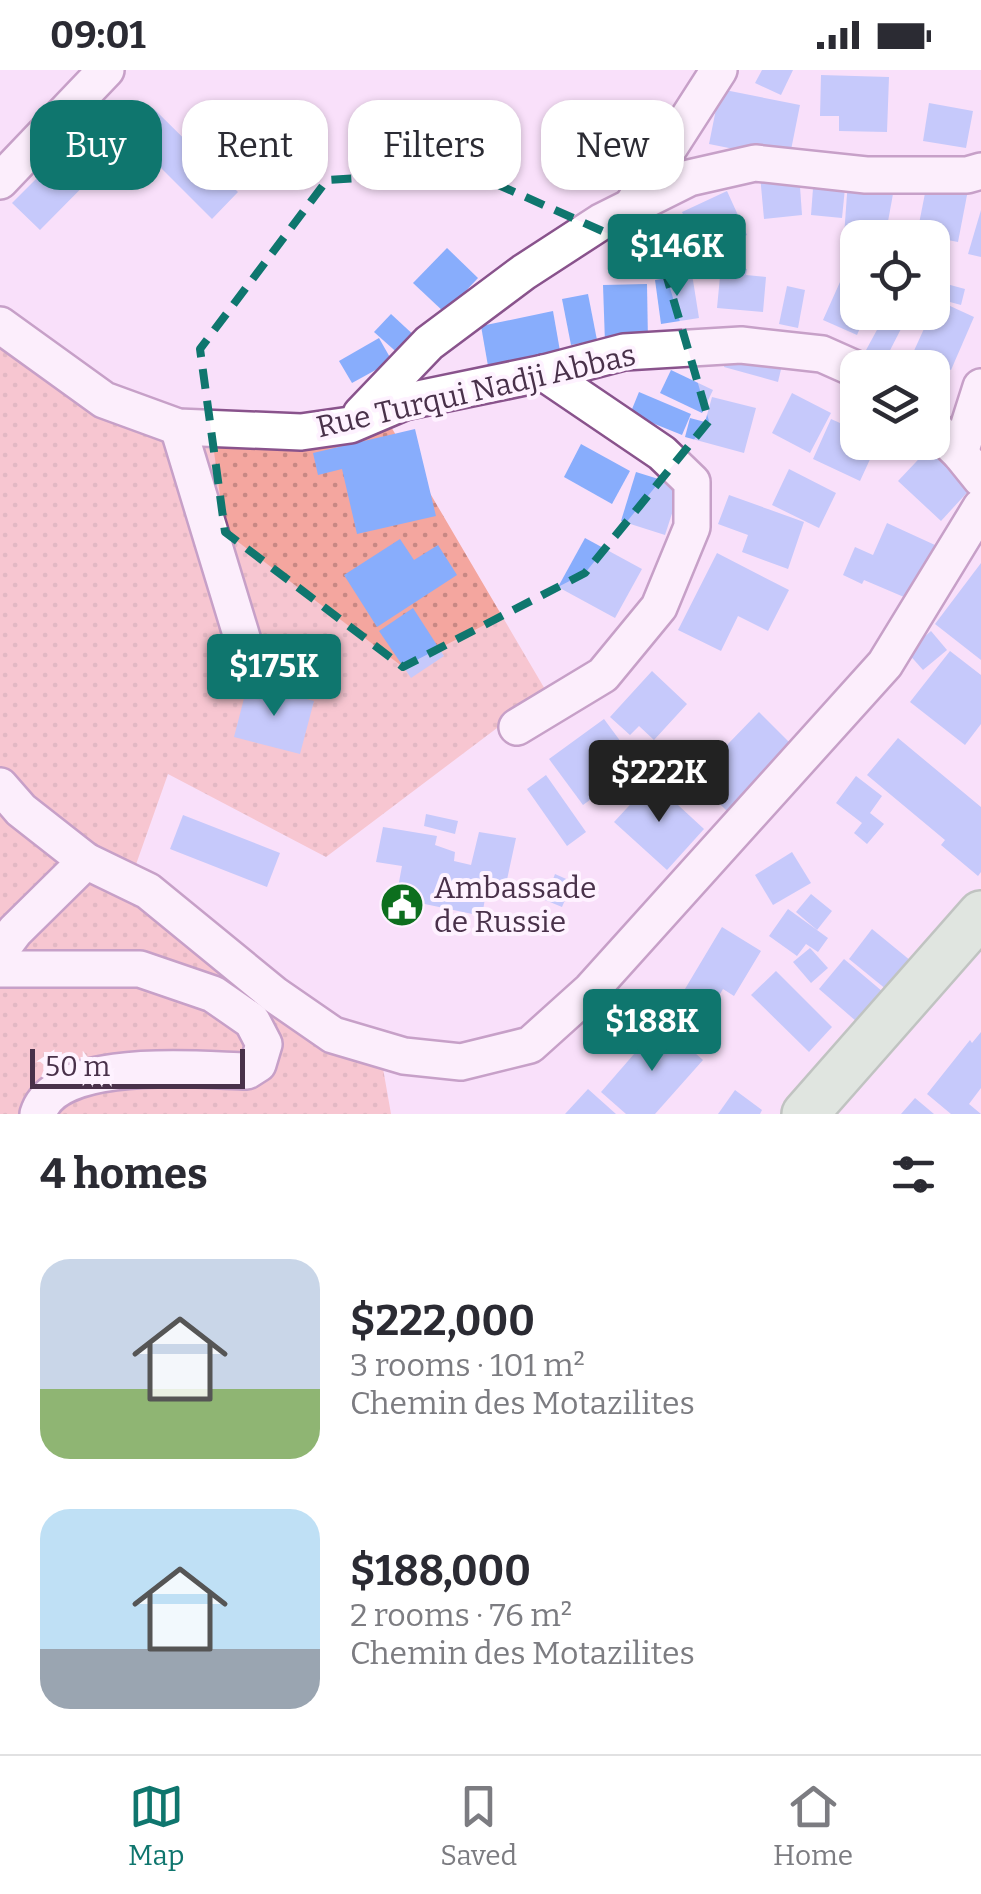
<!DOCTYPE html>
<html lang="en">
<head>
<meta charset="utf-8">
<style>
	body { margin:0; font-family:Bitter,serif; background:#f2f2f3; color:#2b2b33; height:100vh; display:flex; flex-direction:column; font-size:38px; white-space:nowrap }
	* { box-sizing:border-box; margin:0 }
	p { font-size:32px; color:#7c7c81 }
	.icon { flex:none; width:55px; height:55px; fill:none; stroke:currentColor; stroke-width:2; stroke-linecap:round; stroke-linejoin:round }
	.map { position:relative; height:1044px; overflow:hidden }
	.panel { display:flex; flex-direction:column; background:#fff; flex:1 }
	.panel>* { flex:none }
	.hud { position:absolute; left:30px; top:30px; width:922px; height:90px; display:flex; gap:20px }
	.controls { position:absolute; left:840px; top:150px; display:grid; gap:20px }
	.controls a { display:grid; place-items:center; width:110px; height:110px; border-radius:20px; background:#fff; box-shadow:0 2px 8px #0004; font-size:50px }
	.scale { position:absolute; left:30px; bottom:25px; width:215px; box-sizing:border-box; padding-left:10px; border:5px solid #49314a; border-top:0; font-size:28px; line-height:35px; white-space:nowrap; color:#49314a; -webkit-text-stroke:8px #fef2ff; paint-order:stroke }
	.price { position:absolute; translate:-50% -85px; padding:0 22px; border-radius:10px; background:#0f766e; color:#fff; font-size:32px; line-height:65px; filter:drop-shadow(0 2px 5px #0008) }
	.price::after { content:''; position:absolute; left:50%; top:60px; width:30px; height:22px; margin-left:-15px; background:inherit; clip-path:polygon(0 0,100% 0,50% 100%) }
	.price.selected { background:#222; color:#fff }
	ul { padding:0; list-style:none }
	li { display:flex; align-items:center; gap:30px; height:250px; padding:0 40px }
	li span { display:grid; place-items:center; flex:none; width:280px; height:200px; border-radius:30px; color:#555 }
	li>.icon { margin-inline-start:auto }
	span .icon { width:120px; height:120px; fill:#fffc; stroke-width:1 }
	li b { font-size:42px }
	h2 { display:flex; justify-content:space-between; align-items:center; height:120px; padding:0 40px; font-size:42px }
	.tag { padding:0 35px; border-radius:30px; background:#fff; box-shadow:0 2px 8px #0004; font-size:35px; line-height:90px }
	.tag.selected { background:#0f766e; color:#fff }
	.status { display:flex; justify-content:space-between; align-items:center; height:70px; padding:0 50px; background:#fff; direction:ltr }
	.status svg { height:28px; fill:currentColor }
	.dock { display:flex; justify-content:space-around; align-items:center; height:140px; border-top:2px solid #e1e1e2; background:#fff; font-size:28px; color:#7c7c81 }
	.dock a { display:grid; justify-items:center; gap:5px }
	.dock .selected { color:#0f766e }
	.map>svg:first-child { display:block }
</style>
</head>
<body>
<div class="status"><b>09:01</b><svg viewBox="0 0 49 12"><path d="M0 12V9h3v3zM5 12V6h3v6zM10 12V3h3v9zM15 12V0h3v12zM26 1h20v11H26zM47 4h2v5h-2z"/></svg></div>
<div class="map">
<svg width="981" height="1044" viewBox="0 0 981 1044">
	<defs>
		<pattern id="park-dots" width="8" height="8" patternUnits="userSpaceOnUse" patternTransform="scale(2.5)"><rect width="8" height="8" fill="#f4a69f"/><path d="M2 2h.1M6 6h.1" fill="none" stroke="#c88884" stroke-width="1.8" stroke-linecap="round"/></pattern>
	</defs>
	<rect width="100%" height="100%" fill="#f9e0fa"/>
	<!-- park -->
	<path fill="url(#park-dots)" d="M0 263 243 374 332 376 390 355 546 621 326 787 168 704 128 817 381 987 391 1044H0Z"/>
	<!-- building -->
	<g fill="#88adfc">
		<path d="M762 0H793L781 25 755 13Z"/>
		<path d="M821 5 889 7 887 62 839 61V46H820Z"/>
		<path d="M720 19 800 35 789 90 709 74Z"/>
		<path d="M929 33 973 41 966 78 923 71Z"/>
		<path d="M110 35 134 59 154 39 238 122 212 149 131 68 40 160 12 133Z"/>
		<path d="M799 102 802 145 764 149 760 105Z"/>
		<path d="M814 105 846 108 842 148 811 145Z"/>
		<path d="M848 110 895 113 885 168 844 166Z"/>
		<path d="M927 113 968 120 958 172 917 164Z"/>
		<path d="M727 121 747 165 702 186 682 142Z"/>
		<path d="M981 140V187L968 184Z"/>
		<path d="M447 178 478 208 445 243 413 213Z"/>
		<path d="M721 196 747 199 746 205 766 207 763 242 717 238Z"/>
		<path d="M692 204 699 248 661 254 655 210Z"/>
		<path d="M840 212 858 220V242H867L857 265 823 250Z"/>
		<path d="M943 213 965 219 961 235 939 229Z"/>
		<path d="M647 214 648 272 605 273 603 215Z"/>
		<path d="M787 216 805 220 798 258 779 254Z"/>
		<path d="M588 224 597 270 571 275 562 229Z"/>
		<path d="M937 230 974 247 951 300 913 283Z"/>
		<path d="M553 241 560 281 488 296 481 256Z"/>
		<path d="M887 242H919L912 256Z"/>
		<path d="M391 244 418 269 402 287 374 262Z"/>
		<path d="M885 245 903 255 884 292 865 282Z"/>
		<path d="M379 268 392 291 352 313 339 291Z"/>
		<path d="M729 276 783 291 778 312 724 297Z"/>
		<path d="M671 300 713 320 702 343 660 323Z"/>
		<path d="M639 322 691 344 682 365 630 344Z"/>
		<path d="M792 323 831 343 810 383 772 363Z"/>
		<path d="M712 327 756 338 744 383 685 367 690 348 705 352Z"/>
		<path d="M831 349 858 361V372H878L860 411 813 389Z"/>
		<path d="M415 359 436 446 357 464 342 399 318 405 313 383Z"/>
		<path d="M581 374 630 401 612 434 564 407Z"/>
		<path d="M932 375 974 415 941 451 898 411Z"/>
		<path d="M789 399 836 423 819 458 772 435Z"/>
		<path d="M636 402 681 416 665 465 621 451Z"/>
		<path d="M729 425 804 452 788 499 742 482 748 465 718 454Z"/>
		<path d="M887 453 935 475 911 530 864 510 862 514 843 505 855 477 873 485Z"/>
		<path d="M585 468 642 499 615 548 558 517Z"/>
		<path d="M400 469 414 490 438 475 457 505 377 557 344 505Z"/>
		<path d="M717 483 789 520 768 561 738 546 721 581 678 560Z"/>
		<path d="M981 493V590L935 554Z"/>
		<path d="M413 538 444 586 411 608 379 561Z"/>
		<path d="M931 561 947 580 923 600 907 582Z"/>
		<path d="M950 581 981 605V654L965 675 910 632Z"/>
		<path d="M652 601 687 634 654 670 639 656 630 665 610 647Z"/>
		<path d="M248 613 314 631 300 684 234 667Z"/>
		<path d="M759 642 793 676 728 742 694 709Z"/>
		<path d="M604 649 638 695 583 735 549 689Z"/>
		<path d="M898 668 981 737V802L978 806 941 775 945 770 867 705Z"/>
		<path d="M546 705 586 762 567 776 527 719Z"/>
		<path d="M856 706 882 726 870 743 884 754 867 774 854 763 862 753 836 733Z"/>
		<path d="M652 711 704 759 667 800 614 752Z"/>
		<path d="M426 744 458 751 455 764 424 756Z"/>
		<path d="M183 745 280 783 267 817 170 779Z"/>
		<path d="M383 757 437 766 435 775 455 782 454 791 471 795 479 762 516 768 505 819 487 817 482 846 396 828 402 796 376 792Z"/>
		<path d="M792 782 811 813 773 835 755 805Z"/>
		<path d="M555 804 573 812 562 837 545 830Z"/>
		<path d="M811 824 832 841 817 860 796 842Z"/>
		<path d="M788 839 828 868 818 882 806 874 797 886 769 866Z"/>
		<path d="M722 857 761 881 734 926 723 919 704 951 676 934Z"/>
		<path d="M872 859 911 891 887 920 849 889Z"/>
		<path d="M810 878 828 898 811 913 793 892Z"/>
		<path d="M844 889 889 927 864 958 819 919Z"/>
		<path d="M776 901 832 957 809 982 751 925Z"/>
		<path d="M661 953 703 990 655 1044H626L601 1022Z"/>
		<path d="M981 962V1018L969 1034 981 1044H951L927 1024 970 970 972 973Z"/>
		<path d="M588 1019 616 1044H565Z"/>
		<path d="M735 1020 762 1040 760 1044H718Z"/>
		<path d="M915 1028 934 1044H901Z"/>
	</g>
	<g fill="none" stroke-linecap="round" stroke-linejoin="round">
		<defs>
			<g id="minor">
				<path d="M0 111 106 0"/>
				<path d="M633 134 719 0"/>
				<path d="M0 255 104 330 178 357 301 362 350 355 404 332 544 303 624 282 741 275 822 284 858 300"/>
				<path d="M361 344 429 273 524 202 601 152 689 108 755 93 866 105H967L981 101"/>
				<path d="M932 356 960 383 981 409"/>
				<path d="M178 357 247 584"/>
				<path d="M960 383 981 317"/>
				<path d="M517 657 603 605 659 537 692 457V412L662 383 544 303"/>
				<path d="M0 716 21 740 86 791 148 821 275 925 333 965 404 986 461 992 530 975 591 920 885 594 981 437"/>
				<path d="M0 881 15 861 86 791"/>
				<path d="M0 899H140L213 924 252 951 264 974 258 994 247 1001C198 1000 55 986 38 1044"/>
			</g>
			<path id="major" d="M805 1044 981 844"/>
		</defs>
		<!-- minor casing -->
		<use href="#minor" stroke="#89538c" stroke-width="40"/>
		<!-- major casing -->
		<use href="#major" stroke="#7ba17d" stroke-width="50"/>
		<!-- minor -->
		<use href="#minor" stroke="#fff" stroke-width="35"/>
		<!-- major -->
		<use href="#major" stroke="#c0ebc1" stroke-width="45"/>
	</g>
	<!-- marked area -->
	<path d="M0 0H981V1044H0ZM467 101 661 187 709 351 585 503 403 597 225 462 200 279 327 110Z" fill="#f9e0fa" fill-opacity=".55" fill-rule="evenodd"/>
	<path fill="none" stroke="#0f766e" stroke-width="8" stroke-dasharray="20 12" stroke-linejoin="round" d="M467 101 661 187 709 351 585 503 403 597 225 462 200 279 327 110Z"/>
	<!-- icons -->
	<defs>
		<symbol id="civic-disc" viewBox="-11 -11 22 22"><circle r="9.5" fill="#0d6f1e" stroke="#fef2ff"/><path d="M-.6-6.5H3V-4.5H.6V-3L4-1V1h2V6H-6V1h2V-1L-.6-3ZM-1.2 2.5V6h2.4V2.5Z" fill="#fff"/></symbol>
	</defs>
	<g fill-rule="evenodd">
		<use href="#civic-disc" x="377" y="810" width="50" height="50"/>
	</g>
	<g text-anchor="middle" stroke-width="8" stroke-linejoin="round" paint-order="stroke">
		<!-- street labels -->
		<g font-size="30" fill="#49314a" stroke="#fef2ff">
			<text transform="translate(476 321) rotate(-13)" y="10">Rue Turqui Nadji Abbas</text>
		</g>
		<!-- poi labels -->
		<g font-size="30" fill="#49314a" stroke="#fef2ff" text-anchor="start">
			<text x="434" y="828">Ambassade<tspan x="434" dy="34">de Russie</tspan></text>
		</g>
	</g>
</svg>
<div class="controls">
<a><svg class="icon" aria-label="locate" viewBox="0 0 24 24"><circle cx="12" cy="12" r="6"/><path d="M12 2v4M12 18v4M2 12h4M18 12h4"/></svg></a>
<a><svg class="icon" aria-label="layers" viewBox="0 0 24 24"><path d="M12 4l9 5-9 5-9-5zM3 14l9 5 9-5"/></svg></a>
</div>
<div class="scale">50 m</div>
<b class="price" style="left:677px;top:229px">$146K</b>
<b class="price" style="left:274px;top:649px">$175K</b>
<b class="price selected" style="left:659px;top:755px">$222K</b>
<b class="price" style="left:652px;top:1004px">$188K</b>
<div class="hud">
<a class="tag selected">Buy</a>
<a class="tag">Rent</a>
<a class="tag">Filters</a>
<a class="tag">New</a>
</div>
</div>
<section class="panel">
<h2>4 homes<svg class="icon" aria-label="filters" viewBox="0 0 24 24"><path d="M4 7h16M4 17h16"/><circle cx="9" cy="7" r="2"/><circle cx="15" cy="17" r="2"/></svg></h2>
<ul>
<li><span style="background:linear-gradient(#c9d6e8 65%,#8fb573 0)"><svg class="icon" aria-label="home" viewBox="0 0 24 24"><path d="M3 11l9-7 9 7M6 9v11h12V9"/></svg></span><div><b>$222,000</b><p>3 rooms · 101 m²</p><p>Chemin des Motazilites</p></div></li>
<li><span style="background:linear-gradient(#bfe0f5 70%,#9aa5b1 0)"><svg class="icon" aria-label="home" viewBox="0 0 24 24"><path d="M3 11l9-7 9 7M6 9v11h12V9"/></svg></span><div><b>$188,000</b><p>2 rooms · 76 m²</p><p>Chemin des Motazilites</p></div></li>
</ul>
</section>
<nav class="dock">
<a class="selected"><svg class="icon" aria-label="map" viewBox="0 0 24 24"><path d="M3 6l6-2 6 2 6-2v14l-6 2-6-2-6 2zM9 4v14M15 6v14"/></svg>Map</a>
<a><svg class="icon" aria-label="saved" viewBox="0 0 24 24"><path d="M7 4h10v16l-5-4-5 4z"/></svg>Saved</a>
<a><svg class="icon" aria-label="home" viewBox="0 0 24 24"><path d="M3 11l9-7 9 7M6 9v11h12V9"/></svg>Home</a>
</nav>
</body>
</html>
